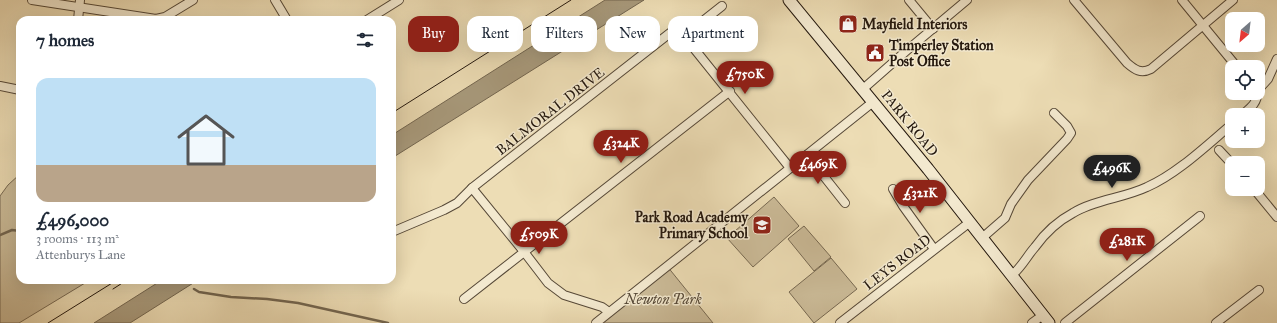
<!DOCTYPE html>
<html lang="en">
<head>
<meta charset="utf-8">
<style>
	body { margin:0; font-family:"IM FELL Great Primer",serif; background:#f6f6f7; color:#1f2937; height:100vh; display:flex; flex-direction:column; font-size:15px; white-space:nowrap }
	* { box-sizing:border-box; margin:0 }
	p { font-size:13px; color:#747a83 }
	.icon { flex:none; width:22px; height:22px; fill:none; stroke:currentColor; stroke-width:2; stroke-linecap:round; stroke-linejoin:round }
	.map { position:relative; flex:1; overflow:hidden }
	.drawer { position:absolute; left:16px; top:16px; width:380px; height:268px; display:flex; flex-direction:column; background:#fff; border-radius:12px; box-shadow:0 4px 16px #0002 }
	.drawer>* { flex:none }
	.banner { position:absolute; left:408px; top:16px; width:380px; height:36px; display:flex; gap:8px }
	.needle { width:26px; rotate:208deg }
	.controls { position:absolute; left:1225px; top:12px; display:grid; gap:8px }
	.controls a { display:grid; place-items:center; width:40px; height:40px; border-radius:8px; background:#fff; box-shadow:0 4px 16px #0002; font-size:20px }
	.price { position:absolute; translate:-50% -34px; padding:0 9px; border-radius:14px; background:#8f2418; color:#fff; font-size:13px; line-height:26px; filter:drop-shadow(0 1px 2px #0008) }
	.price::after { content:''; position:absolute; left:50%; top:24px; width:12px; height:9px; margin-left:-6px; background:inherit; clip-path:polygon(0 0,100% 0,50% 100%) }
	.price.active { background:#222; color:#fff }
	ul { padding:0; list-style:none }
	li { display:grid; align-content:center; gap:8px; height:212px; padding:0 20px }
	li span { display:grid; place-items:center; height:124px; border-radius:12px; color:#555 }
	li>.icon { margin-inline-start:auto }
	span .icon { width:72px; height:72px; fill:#fffc; stroke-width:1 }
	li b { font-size:17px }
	h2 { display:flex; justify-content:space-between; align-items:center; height:48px; padding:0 20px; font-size:17px }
	.tag { padding:0 14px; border-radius:12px; background:#fff; box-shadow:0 4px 16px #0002; font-size:14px; line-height:36px }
	.tag.active { background:#8f2418; color:#fff }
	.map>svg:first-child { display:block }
</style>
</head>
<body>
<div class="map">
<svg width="1277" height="323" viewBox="0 0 1277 323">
	<rect width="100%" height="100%" fill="#edddb5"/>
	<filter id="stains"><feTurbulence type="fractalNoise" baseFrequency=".005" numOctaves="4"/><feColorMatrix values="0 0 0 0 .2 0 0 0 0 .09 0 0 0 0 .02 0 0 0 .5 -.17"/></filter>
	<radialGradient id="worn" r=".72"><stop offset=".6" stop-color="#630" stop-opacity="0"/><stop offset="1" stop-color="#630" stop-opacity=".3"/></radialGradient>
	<!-- green -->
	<g fill="#cbbb98" stroke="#776952">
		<path d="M20 174V280H90L19 323H0V196L8 185Z"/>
		<path d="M774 197 799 226 753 267 727 238Z"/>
		<path d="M804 226 831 257 814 271 788 239Z"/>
		<path d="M831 258 857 289 814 323 789 292Z"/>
		<path d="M667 266 713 323H592Z"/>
	</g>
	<!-- water -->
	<g fill="#a89a7c" stroke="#736650">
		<path d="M605 0H644L392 158V135Z"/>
		<path d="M162 280H198L130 323H94Z"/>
	</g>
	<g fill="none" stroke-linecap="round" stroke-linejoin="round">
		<!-- stream -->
		<g stroke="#736650" stroke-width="2.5">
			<path d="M0 235 12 230 20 231"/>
			<path d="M194 289 199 292 231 297 267 299 298 303 388 323"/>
		</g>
		<defs>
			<g id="minor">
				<path d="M32 0 156 19 165 17 193 0"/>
				<path d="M275 0 287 20"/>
				<path d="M909 0 933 29"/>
				<path d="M1074 0 1127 63C1135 70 1141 74 1151 69L1233 0"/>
				<path d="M1182 0 1237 67"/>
				<path d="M78 20 80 0"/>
				<path d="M367 20 399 0"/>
				<path d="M684 36 722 6"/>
				<path d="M0 86 20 90"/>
				<path d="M863 89 905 52 967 0"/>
				<path d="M1258 90 1268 79 1277 59"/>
				<path d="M1242 115C1249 109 1258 103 1257 93"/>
				<path d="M1219 150 1232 164"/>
				<path d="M807 155 845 203"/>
				<path d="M472 188 525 253 548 283 564 295 602 307 609 312"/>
				<path d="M893 189 903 206 934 249"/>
				<path d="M1254 189 1277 217"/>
				<path d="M392 232 444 210 457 203 472 188 670 33 678 32 684 36 790 168"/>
				<path d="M982 238 1005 218 1011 204 1028 180 1067 139 1071 133 1067 126 1054 113"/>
				<path d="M1012 275C1021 268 1027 256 1035 247 1045 233 1058 221 1073 213 1094 200 1124 198 1147 187 1177 174 1207 145 1232 124"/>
				<path d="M464 299 730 91"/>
				<path d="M596 323 873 102"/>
				<path d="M840 323 970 222"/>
				<path d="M1032 323 1043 315"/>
				<path d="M1065 323 1200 216"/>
				<path d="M1216 323 1259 290"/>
			</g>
			<path id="secondary" d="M789 0 928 169 1049 323"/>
		</defs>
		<!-- minor casing -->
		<use href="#minor" stroke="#564837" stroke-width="10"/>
		<!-- secondary casing -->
		<use href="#secondary" stroke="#23170d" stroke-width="13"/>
		<!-- minor -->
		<use href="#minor" stroke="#f3e9cf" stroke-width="8"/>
		<!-- secondary -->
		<use href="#secondary" stroke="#f3e9cf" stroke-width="11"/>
		<!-- tram -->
		<g stroke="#23170d" stroke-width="1">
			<path d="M392 113 571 0"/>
			<path d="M113 289 127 280"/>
			<path d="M48 323 117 280"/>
		</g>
	</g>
	<!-- icons -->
	<defs>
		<symbol id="shop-square" viewBox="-11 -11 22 22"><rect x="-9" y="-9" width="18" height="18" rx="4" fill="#8f2418" stroke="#f3e9cf"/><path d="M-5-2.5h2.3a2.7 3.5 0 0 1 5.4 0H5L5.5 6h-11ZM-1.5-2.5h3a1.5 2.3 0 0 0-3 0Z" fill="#fff"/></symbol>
		<symbol id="civic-square" viewBox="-11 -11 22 22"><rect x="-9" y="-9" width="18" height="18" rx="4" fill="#8f2418" stroke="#f3e9cf"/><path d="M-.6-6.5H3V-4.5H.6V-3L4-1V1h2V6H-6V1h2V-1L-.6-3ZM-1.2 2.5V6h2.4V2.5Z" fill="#fff"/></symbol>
		<symbol id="school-square" viewBox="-11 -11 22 22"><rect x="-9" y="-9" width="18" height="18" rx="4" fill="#8f2418" stroke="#f3e9cf"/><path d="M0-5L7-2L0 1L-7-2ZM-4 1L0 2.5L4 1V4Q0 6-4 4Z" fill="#fff"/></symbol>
	</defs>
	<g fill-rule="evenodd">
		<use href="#shop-square" x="837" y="13" width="22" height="22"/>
		<use href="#civic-square" x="864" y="42" width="22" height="22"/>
		<use href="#school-square" x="751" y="214" width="22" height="22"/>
	</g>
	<g text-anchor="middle" stroke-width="3" stroke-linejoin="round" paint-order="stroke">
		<!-- poi labels -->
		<g font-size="14" font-weight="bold" fill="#23170d" stroke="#f3e9cf" text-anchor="start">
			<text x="862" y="29">Mayfield Interiors</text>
			<text x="889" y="50">Timperley Station<tspan x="889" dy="16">Post Office</tspan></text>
			<text x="748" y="222" text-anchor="end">Park Road Academy<tspan x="748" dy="16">Primary School</tspan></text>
		</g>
		<!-- street labels -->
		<g font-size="14" fill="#23170d" stroke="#f3e9cf">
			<text transform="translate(550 111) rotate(-38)" y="5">BALMORAL DRIVE</text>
			<text transform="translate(910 123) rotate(51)" y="5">PARK ROAD</text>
			<text transform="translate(897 262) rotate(-38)" y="5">LEYS ROAD</text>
		</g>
		<!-- park labels -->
		<g font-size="14" font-style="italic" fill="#554837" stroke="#f3e9cf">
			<text x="663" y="304">Newton Park</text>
		</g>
	</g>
	<rect width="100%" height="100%" filter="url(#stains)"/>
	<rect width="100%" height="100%" fill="url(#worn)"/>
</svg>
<div class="controls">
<a><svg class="needle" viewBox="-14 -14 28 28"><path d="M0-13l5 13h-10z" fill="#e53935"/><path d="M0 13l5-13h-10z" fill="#747a83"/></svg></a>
<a><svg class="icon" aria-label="locate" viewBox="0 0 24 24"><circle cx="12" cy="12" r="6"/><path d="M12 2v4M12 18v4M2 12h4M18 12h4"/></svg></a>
<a>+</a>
<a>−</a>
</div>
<b class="price" style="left:745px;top:95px">£750K</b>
<b class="price" style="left:621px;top:164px">£324K</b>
<b class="price" style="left:818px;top:185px">£469K</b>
<b class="price active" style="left:1112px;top:189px">£496K</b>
<b class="price" style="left:920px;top:214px">£321K</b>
<b class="price" style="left:539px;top:255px">£509K</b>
<b class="price" style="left:1127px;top:262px">£281K</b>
<div class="banner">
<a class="tag active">Buy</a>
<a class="tag">Rent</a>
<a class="tag">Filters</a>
<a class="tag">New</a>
<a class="tag">Apartment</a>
</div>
<section class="drawer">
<h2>7 homes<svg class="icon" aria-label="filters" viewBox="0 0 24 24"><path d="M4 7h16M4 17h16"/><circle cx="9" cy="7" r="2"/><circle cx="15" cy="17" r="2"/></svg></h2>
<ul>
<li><span style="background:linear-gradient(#bfe0f5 70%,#b9a48a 0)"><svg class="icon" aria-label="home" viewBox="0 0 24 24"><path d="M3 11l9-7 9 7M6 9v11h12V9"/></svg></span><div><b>£496,000</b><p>3 rooms · 113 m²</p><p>Attenburys Lane</p></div></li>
</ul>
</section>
</div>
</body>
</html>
